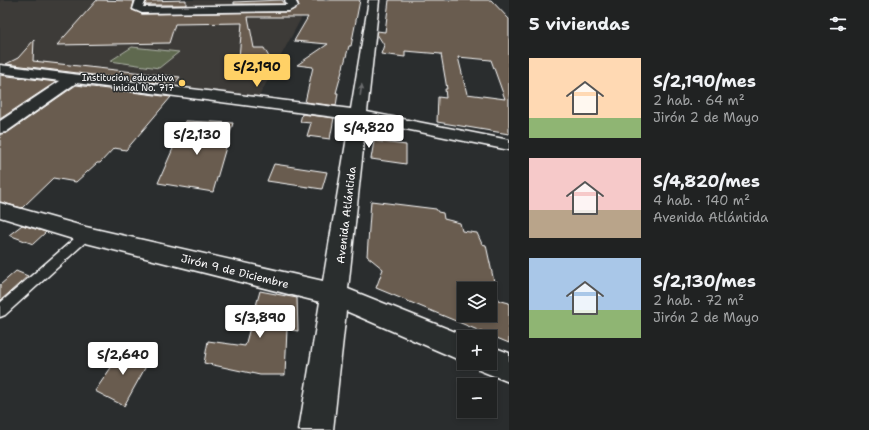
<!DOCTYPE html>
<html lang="es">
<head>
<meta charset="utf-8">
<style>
	body { margin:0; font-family:"Shantell Sans",sans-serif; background:#2d2f2f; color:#f1f3f6; height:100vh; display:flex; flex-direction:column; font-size:15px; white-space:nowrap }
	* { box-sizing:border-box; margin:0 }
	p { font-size:13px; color:#a2a4a5 }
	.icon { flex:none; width:22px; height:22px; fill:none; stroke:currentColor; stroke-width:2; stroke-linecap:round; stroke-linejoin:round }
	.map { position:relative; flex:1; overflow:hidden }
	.drawer { display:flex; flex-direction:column; background:#202222; width:360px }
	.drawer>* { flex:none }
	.controls { position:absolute; left:457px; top:282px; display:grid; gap:8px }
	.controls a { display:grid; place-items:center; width:40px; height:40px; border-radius:0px; background:#202222; box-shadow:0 2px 6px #0003,0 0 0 1px #3d3f40; font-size:20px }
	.price { position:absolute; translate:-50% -34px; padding:0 9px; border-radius:4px; background:#fff; color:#222; font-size:13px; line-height:26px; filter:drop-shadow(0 1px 2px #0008) }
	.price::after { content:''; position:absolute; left:50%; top:24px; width:12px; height:9px; margin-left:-6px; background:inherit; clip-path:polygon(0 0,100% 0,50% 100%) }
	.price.selected { background:#ffd166; color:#111 }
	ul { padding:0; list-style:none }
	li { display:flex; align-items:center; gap:12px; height:100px; padding:0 20px }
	li span { display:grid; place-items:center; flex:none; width:112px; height:80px; border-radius:0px; color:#555 }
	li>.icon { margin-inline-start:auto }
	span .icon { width:48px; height:48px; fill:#fffc; stroke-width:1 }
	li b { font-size:17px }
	h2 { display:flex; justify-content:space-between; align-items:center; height:48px; padding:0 20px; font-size:17px }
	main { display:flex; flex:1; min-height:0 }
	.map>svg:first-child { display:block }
</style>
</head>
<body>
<main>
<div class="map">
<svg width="509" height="430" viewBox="0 0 509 430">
	<rect width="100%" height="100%" fill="#2a2d2e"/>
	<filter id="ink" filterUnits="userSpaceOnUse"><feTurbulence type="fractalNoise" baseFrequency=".025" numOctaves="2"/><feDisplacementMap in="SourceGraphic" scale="8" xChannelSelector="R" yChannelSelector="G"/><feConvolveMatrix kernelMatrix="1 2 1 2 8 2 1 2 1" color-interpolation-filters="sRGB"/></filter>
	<g filter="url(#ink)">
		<!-- built -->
		<path fill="#3d3b38" d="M0 0H297L304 13 256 102 0 69Z"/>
		<!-- green -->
		<path fill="#5f6950" stroke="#afb4a8" d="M132 47 179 52 159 68 110 61Z"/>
		<!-- building -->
		<g fill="#695c4f" stroke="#fff" fill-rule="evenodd">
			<path d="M97 0 134 1 132 10 142 14 289 12 299 6 297 0H360L351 46H349L336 93H338L336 106 305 102 313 67 297 65 328 44 294 41 308 17H248L254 48H264L269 57 261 66 253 69 224 68 239 58 242 23 175 24 169 43 57 45Z"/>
			<path d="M186 0V5H145L147 1Z"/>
			<path d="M282 0 285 4H234V2Z"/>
			<path d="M389 0H491L509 19V134L437 122 438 97 446 98 445 89H447L441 54 405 51V57L381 54 384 45 377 34V31L385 32ZM458 57 491 60 505 99 467 94Z"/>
			<path d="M34 40 33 61 180 77 173 85 6 64 18 58Z"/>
			<path d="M0 75 56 82 0 119Z"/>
			<path d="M76 85 171 97 126 150 114 148 100 163H97L76 182 53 178 22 208 0 202V134L7 133Z"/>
			<path d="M302 114 334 118 330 139 307 136 311 123 300 122Z"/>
			<path d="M185 121 233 123 213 192 158 183Z"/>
			<path d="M374 141 406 145V164L371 159Z"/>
			<path d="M274 164 327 172 322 189 267 181Z"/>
			<path d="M371 201 436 209 438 212 443 213 444 219 460 223 462 231 477 233 482 244 486 245 498 300 509 303V343L376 288 383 269 367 256ZM464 289H490V315H464Z"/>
			<path d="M22 225 46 232 33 244 9 235Z"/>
			<path d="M16 271 28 276 0 301V285Z"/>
			<path d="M260 291 297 298 298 331 287 329 285 375H260L204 363 208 341 245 346Z"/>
			<path d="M125 347 150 359 124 406 95 391Z"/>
		</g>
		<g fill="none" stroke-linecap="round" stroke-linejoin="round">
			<defs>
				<path id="service" d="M86 231 92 235 90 238 5 315 0 317V303L82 232Z"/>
				<g id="minor">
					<path d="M136 0H146L143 7 287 5 285 0H295L298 6 289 11 142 13 133 9Z"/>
					<path d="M369 0H379L367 112 509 140V150L366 121 348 289 468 337H464V362L346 311 333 430H299L320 302 86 243 0 217V203L86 227 323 281 350 119 76 83 6 132 0 133V121L60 81 0 73V65L351 109Z"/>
					<path d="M490 346 509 353V382L479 370 476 363H490Z"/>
				</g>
			</defs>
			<!-- service casing -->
			<use href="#service" stroke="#fff" stroke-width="3"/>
			<!-- minor casing -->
			<use href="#minor" stroke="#fff" stroke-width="3"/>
			<!-- service -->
			<use href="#service" fill="#2a2d2e" fill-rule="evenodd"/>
			<!-- minor -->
			<use href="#minor" fill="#2a2d2e" fill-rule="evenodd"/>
		</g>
		<!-- one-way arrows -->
		<defs><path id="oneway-solid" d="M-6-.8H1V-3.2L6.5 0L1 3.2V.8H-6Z"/></defs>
		<use fill="#6a6c6d" href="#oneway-solid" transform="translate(361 90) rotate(-82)"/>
	</g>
	<!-- markers -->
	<circle fill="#ffd166" stroke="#2a2d2e" stroke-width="1.5" cx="182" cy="83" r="4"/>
	<g text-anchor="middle" stroke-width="3" stroke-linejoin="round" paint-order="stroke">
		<!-- far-poi labels -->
		<g font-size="9" fill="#fff" stroke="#2a2d2e" text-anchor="end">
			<text x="174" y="81">Institución educativa<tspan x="174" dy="10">inicial No. 717</tspan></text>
		</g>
		<!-- street labels -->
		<g font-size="11" fill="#fff" stroke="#2a2d2e">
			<text transform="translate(346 215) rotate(-83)" y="4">Avenida Atlántida</text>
			<text transform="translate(235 271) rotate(14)" y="4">Jirón 9 de Diciembre</text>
		</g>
	</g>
</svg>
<div class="controls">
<a><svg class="icon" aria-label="layers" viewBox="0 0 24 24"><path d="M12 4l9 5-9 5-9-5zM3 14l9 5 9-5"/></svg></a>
<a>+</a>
<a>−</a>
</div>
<b class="price selected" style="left:257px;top:88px">S/2,190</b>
<b class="price" style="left:369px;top:149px">S/4,820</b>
<b class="price" style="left:197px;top:156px">S/2,130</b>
<b class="price" style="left:260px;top:339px">S/3,890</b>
<b class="price" style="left:123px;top:376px">S/2,640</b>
</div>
<section class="drawer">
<h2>5 viviendas<svg class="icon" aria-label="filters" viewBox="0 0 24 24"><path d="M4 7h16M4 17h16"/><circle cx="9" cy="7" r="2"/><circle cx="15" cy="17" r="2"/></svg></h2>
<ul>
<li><span style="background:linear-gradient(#ffd9b3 75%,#8fb573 0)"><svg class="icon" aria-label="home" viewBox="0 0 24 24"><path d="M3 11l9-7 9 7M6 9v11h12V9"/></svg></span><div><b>S/2,190/mes</b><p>2 hab. · 64 m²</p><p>Jirón 2 de Mayo</p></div></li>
<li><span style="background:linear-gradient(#f6c9c9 65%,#b9a48a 0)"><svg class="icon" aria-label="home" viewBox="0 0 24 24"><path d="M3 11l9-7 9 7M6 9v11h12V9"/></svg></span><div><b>S/4,820/mes</b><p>4 hab. · 140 m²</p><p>Avenida Atlántida</p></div></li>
<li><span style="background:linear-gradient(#a9c7e8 65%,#8fb573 0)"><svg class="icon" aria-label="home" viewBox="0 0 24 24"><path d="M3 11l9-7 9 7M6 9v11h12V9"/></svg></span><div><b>S/2,130/mes</b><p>2 hab. · 72 m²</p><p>Jirón 2 de Mayo</p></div></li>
</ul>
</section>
</main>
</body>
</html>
